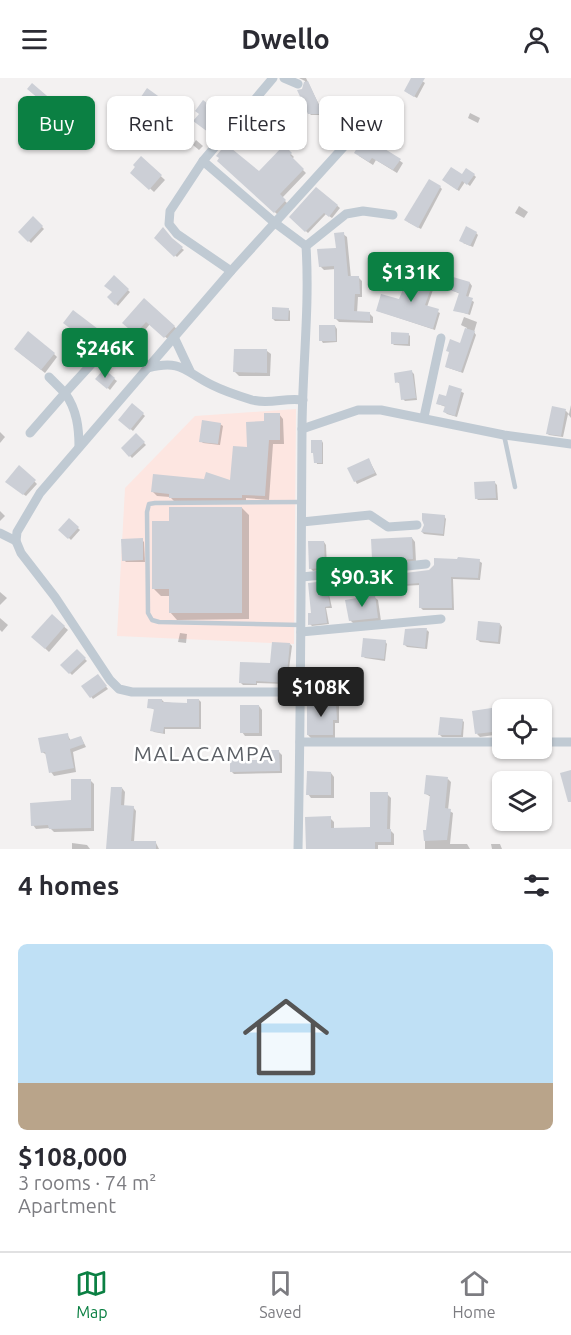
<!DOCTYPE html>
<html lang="en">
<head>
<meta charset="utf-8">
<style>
	body { margin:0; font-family:Ubuntu,sans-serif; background:#f7f7f7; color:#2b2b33; height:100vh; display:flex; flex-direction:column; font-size:22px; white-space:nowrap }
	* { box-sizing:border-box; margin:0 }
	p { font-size:20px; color:#7c7c81 }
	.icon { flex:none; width:33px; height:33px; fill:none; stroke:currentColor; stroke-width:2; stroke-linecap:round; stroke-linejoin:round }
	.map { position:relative; height:771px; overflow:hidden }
	.details { display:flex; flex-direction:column; background:#fff; flex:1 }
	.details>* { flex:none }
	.hud { position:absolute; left:18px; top:18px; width:536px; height:54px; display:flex; gap:12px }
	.fabs { position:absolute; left:492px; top:621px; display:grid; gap:12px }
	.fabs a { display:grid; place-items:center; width:60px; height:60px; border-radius:9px; background:#fff; box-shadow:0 2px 4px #0004; font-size:30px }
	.price { position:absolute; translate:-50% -51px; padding:0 14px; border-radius:6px; background:#0b8043; color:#fff; font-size:20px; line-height:39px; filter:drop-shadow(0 2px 3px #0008) }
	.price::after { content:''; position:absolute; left:50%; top:36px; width:18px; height:14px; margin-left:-9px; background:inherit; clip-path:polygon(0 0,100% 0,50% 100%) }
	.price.active { background:#222; color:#fff }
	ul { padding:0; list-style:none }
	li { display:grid; align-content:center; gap:12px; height:318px; padding:0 18px }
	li+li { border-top:2px solid #e1e1e2 }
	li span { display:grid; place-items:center; height:186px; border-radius:9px; color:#555 }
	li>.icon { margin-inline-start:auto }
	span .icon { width:108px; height:108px; fill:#fffc; stroke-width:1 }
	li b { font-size:26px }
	h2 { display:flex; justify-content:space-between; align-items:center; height:72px; padding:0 18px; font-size:26px }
	.pill { padding:0 21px; border-radius:9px; background:#fff; box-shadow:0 2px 4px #0004; font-size:21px; line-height:54px }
	.pill.active { background:#0b8043; color:#fff }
	header { display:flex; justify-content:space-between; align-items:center; height:78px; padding:0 18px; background:#fff; font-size:27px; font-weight:700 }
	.menu { display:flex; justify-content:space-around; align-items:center; height:84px; border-top:2px solid #e1e1e2; background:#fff; font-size:16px; color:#7c7c81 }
	.menu a { display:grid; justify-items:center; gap:3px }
	.menu .active { color:#0b8043 }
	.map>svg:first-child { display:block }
</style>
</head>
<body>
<header><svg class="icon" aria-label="menu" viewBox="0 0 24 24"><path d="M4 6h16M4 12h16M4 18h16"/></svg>Dwello<svg class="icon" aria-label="person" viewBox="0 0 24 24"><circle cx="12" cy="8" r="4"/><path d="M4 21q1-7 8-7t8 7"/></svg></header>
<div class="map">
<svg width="571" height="771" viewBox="0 0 571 771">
	<rect width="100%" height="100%" fill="#f3f1f1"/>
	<!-- medical -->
	<path fill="#fde6e1" d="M296 331 294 566 117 558 125 410 195 338Z"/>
	<!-- shadow -->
	<g fill="#0003">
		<path d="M299 0H306L324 37H311L309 35 305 3Z"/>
		<path d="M412 0H418L425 5 417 20 408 15Z"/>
		<path d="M32 7 54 26 47 34 37 26 41 21Z"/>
		<path d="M147 13 167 27 151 53 158 59 148 72 131 60 127 66 115 57Z"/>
		<path d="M203 24 223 40 210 55 197 45Z"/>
		<path d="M470 35 480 40 478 45 468 40Z"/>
		<path d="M74 42 91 55 83 68 67 57Z"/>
		<path d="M196 62 203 68 199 72 193 67Z"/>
		<path d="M362 65H381L384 69 383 71 403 85 397 95 376 82 373 87 359 78Z"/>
		<path d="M284 69 294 79 292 81 306 95 282 120 288 126 278 137 219 83 259 95Z"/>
		<path d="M141 80 165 102 154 114 132 94Z"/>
		<path d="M474 97 476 99 470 108 465 104 459 113 446 104Z"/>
		<path d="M440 109 442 111 421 151 408 144Z"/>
		<path d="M317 111 340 130 332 140 326 136 308 155 291 139Z"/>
		<path d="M519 128 528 134 524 140 515 135Z"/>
		<path d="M33 140 44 151 31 165 20 154Z"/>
		<path d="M476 155 478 157 473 169 463 165Z"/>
		<path d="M343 156 347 159 351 200H359L362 203V219H358L357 235 370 236 373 239V245L339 244 335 240 336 191 324 192 320 188 337 171Z"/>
		<path d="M156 160 173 163 184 172 177 179Z"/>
		<path d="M114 199 130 214 118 228 109 219 114 215Z"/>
		<path d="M433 203 435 206 427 229 440 235 435 252 378 233 400 223Z"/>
		<path d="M470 205 472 208 468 220 474 224 470 237 455 232 460 216 450 211Z"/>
		<path d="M144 222 178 252 169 262 150 246 140 258 125 245Z"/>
		<path d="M288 231 290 233V243H275L273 241Z"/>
		<path d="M464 239 477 244 474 254 476 257 463 295 446 289 461 267 467 250 461 247Z"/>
		<path d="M67 247 101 255 103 257 95 268Z"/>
		<path d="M335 248 337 251V264L323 265 321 262Z"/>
		<path d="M408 256 410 258V268L394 267 392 265Z"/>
		<path d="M267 273 271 276 270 298H239L235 294Z"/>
		<path d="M20 275 54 276 57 279 45 295Z"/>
		<path d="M104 293 117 303 110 312 98 301Z"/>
		<path d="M411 293 414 296 417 322 405 323 403 321 401 306 397 304Z"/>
		<path d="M450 309 464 315 457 339 447 336 445 334 446 329 438 326 447 320Z"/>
		<path d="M133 327 145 338 133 353 120 342Z"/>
		<path d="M571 327V340L568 336 563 359 549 357 547 355 553 330 566 333 569 336Z"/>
		<path d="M279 336 283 341 284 366H273L269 422 246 420V423L175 424 170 419 157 418 153 414 232 404 248 370 266 345Z"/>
		<path d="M220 346 223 348 220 367 203 365 201 363Z"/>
		<path d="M0 354 5 359 0 365Z"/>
		<path d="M136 357 146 367 132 380 123 370Z"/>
		<path d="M322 363 323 365V386H317L315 376Z"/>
		<path d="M369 382 377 397 357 406 349 391Z"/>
		<path d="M20 389 37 406 26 418 9 406Z"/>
		<path d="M495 405 497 407 498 422H478L476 420Z"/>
		<path d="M242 430 249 437V541L177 542 170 534V518H161L154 511 170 445Z"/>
		<path d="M0 433 5 438 0 443Z"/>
		<path d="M444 438 446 441 444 458 424 456 422 454Z"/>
		<path d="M69 442 80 452 71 462 61 452Z"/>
		<path d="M412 460 415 464 416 484 401 485 398 483 377 484 374 480Z"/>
		<path d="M142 462 144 464 145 484H126L124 482Z"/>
		<path d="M324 464 326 467 327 491 313 493 311 491Z"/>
		<path d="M479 483 482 485 480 502 453 501 454 532H423L420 529V507L402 508 399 506 430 493Z"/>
		<path d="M325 505 327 507 332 530H326L329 546 312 548 310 546 312 536Z"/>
		<path d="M0 514 7 520 0 527Z"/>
		<path d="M374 519 378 522 381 543 354 546 350 542Z"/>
		<path d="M52 538 68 552 49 574 33 559Z"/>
		<path d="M0 540 8 547 2 554 0 552Z"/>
		<path d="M500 546 502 549 500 566 480 564 478 562Z"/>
		<path d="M427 552 429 554 427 571 407 569 405 567Z"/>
		<path d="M180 555 187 556 186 565 178 564Z"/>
		<path d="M385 563 387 566 385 583 365 580 363 578Z"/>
		<path d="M290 566 292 568 287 606 257 605V607H243L241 605 272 587Z"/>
		<path d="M77 573 87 583 72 597 62 587Z"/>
		<path d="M346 590 348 592 349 608 328 609 325 607Z"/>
		<path d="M99 600 108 611 93 621 83 608Z"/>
		<path d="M162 622 164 624 188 627 199 622 201 624V651H165V656L154 654 152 652 155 632 149 629Z"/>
		<path d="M336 625 339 628V645H335V660H311L308 657Z"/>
		<path d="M259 628 262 632V658H245L242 654Z"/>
		<path d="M498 631 501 634 502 656 480 659 477 656Z"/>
		<path d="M462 642 464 644 463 659H442L440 657Z"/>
		<path d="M67 656 71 663 81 659 86 669 73 674 76 694 54 698 51 694 47 677 42 674Z"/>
		<path d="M279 674 282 677V695L234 696 231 693 267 684Z"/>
		<path d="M331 695 334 699V720H311L308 716Z"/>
		<path d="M448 701 451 704 448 732 453 735 450 766H467L470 771H425V753H427L431 719 426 716Z"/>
		<path d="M90 702 94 706V753L54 754 50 750 36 751 33 747 73 723Z"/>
		<path d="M122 710 125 714 124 729H133L136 733 134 764 156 765 159 771H108Z"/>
		<path d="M387 716 391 720 390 752 394 756V767H378V771H309L330 740 334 744V751H371Z"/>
		<path d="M72 765 87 767 90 771H72Z"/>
		<path d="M491 766H500L502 771H492Z"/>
	</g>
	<!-- building -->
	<g fill="#cccfd6">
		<path d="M411 0H425L414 19 404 13Z"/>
		<path d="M308 3 323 36H308L297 12 302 11 304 4Z"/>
		<path d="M32 5 53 23 44 34 35 26 39 21 27 11Z"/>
		<path d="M147 10 165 23 148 49 156 55 144 70 128 58 123 64 110 54 127 32 130 35Z"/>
		<path d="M203 22 221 36 208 54 193 43 199 36 195 33Z"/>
		<path d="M74 40 90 52 80 67 63 55Z"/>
		<path d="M358 49 382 64 380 68 401 81 393 92 372 80 369 84 354 75 360 65 352 57Z"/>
		<path d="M226 66 259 93 284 67 292 75 290 77 304 91 280 116 286 122 274 135 217 83 219 80 216 78Z"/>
		<path d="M141 78 162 97 149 112 130 95 135 89 133 87Z"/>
		<path d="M451 89 462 96 466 90 475 96 467 107 462 103 457 112 442 102Z"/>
		<path d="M429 101 441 108 418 150 404 142Z"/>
		<path d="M316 109 338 127 329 139 324 135 305 154 289 139Z"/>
		<path d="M33 138 43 148 28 164 18 154Z"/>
		<path d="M466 148 477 154 470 168 459 163Z"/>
		<path d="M163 149 172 160 183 169 174 179 154 160Z"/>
		<path d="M344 154 348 198H359L360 216H355L354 233 370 234V243L334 241V188L319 189 317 171 336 170 334 155Z"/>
		<path d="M410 194 434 202 425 227 439 231 433 251 376 233 381 216 399 221Z"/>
		<path d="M114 197 129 211 115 227 107 219 112 214 104 208Z"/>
		<path d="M453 199 470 204 466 218 473 220 468 236 453 233 459 215 449 212Z"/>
		<path d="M144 220 175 248 164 260 146 244 135 256 122 245Z"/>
		<path d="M272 229 289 230 288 242 272 241Z"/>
		<path d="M73 232 102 254 92 267 63 245Z"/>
		<path d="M319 247H335L336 263H319Z"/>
		<path d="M465 250 475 253 461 294 445 289 449 274 446 273 450 261 460 265Z"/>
		<path d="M28 253 55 275 41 292 14 271Z"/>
		<path d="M391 254 409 255 408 266H391Z"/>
		<path d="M234 271H267V295L233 294Z"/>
		<path d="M104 291 115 300 107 311 95 301Z"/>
		<path d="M412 292 416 320 401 322 399 304 395 305 394 295Z"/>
		<path d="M449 307 462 311 455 338 443 334 445 328 436 326 439 316 446 318Z"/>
		<path d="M132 325 144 335 130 352 118 342Z"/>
		<path d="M552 328 566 331 561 358 546 356Z"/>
		<path d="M264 335H280V362H269L265 418 242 417V420H169V416L151 414 153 396 204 401 206 394 230 402 233 368 247 369 246 344 264 343Z"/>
		<path d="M202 342 221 345 218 366 199 364Z"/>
		<path d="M136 355 145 364 129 379 121 370Z"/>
		<path d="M311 362H322V385H314L313 375H311Z"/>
		<path d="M369 380 375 395 354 404 347 390Z"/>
		<path d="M19 387 36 402 23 417 5 404Z"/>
		<path d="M495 403 496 420 475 421 474 404Z"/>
		<path d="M169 429H242V535H169V511H152V443H169Z"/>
		<path d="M422 435 445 437 443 456 421 454 424 447 422 442Z"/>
		<path d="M69 440 79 449 68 461 58 452Z"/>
		<path d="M412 459 413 481 396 482 395 480 372 481 371 461Z"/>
		<path d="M143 460V482L122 483 121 461Z"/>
		<path d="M308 463H324L325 490 309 491Z"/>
		<path d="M458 479 480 481 478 500 451 499 452 530H419V505L398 507 397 496 429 492 434 487V480L457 481Z"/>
		<path d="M326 503 330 528 325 529 327 545 308 547V535H311L308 505Z"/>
		<path d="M375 517 378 540 349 543 345 522Z"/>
		<path d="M52 536 65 548 45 571 31 559Z"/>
		<path d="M478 543 500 545 498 564 476 562Z"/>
		<path d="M420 550H427L425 570 403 567 405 551Z"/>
		<path d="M363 560 386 562 384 581 361 579Z"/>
		<path d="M272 564 290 565 286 605 256 603V606L239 605 240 584 270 585Z"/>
		<path d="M77 571 86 580 69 596 60 587Z"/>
		<path d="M346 589 348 606 324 608 323 591Z"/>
		<path d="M98 596 107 608 90 620 81 608Z"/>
		<path d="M148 621H162V624L187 625V621H199V649H164L163 655 150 653 154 631 147 630Z"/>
		<path d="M336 624 337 642H333V657H307V625Z"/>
		<rect x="240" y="627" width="19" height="28"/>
		<path d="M498 629 501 653 475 656 472 633Z"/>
		<path d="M440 639 463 641 461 657H438Z"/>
		<path d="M68 655 69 662 81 658 84 666 70 671 74 690 49 695 45 674 41 675 38 660Z"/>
		<path d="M266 672H279L280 693 230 694V682H266Z"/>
		<path d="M571 692V724H568L560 695Z"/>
		<path d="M307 693 331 694V717H306Z"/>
		<path d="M426 697 448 699 445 730 451 731 447 762 424 763 423 752H426L430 717 424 716Z"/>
		<path d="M71 701H91V750L49 751 48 747 31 748 30 725 71 722Z"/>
		<path d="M111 709H122L121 727 134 728 131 763H156V771H106Z"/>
		<path d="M370 714H388L387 751H391V764H375V771H306L305 739 331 738V750L370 749Z"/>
	</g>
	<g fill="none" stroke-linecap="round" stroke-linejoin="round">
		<!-- lane -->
		<g stroke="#c0cad3" stroke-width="4.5">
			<path d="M504 357 515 409"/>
			<path d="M301 547 159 544 152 542 148 535 147 434 149 426 155 425 302 424"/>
		</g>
		<!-- street -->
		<g stroke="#c0cad3" stroke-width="9">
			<path d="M284 0 298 6"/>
			<path d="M203 83 275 145 306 168"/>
			<path d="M231 193 177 156 169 146 170 133 203 83 273 0"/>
			<path d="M174 259 190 293"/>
			<path d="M148 290C182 281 185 294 212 307 224 313 239 318 252 322 270 327 285 319 303 322"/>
			<path d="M49 299 65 315 97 280"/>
			<path d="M424 339 441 260"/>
			<path d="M302 351 358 332H381L504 357 571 366"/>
			<path d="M30 355 65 315C77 332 79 350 79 369"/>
			<path d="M302 444 370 437 388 449 417 447"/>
			<path d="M0 455 16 463"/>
			<path d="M302 499 426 486"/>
			<path d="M301 554 441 541"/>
			<path d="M300 614H132L119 611 110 602 55 519 21 475 16 463 17 454 40 415 231 193 349 63"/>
			<path d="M300 664H502"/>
			<path d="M542 664H571"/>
			<path d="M298 771C301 632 301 493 302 354 302 292 310 230 306 168L346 136 363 133 393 137"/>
		</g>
	</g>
	<g text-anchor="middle" stroke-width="5" stroke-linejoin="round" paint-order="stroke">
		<!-- quarter labels -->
		<g font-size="21" letter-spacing="1.5" fill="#5c6066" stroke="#fff">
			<text x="204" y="683">MALACAMPA</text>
		</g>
	</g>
</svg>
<div class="fabs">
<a><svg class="icon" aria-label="locate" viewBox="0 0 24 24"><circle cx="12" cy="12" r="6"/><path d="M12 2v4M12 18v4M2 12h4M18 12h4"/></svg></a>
<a><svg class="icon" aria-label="layers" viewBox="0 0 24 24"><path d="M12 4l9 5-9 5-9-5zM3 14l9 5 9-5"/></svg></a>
</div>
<b class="price" style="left:411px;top:225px">$131K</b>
<b class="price" style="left:105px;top:301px">$246K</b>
<b class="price" style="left:362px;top:530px">$90.3K</b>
<b class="price active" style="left:321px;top:640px">$108K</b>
<div class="hud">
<a class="pill active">Buy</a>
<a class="pill">Rent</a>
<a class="pill">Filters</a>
<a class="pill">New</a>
</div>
</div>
<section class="details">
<h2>4 homes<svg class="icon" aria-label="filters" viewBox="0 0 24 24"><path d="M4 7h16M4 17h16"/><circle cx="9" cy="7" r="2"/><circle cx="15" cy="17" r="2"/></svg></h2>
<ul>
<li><span style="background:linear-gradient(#bfe0f5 75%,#b9a48a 0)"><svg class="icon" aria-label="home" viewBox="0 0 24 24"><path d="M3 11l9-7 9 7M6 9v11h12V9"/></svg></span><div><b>$108,000</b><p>3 rooms · 74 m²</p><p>Apartment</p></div></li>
</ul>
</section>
<nav class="menu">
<a class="active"><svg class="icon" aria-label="map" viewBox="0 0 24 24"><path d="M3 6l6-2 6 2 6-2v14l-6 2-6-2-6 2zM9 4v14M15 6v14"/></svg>Map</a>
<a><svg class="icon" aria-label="saved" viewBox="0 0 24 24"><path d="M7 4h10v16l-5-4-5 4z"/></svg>Saved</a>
<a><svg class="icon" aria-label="home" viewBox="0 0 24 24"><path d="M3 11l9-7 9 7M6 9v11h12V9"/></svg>Home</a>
</nav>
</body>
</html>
